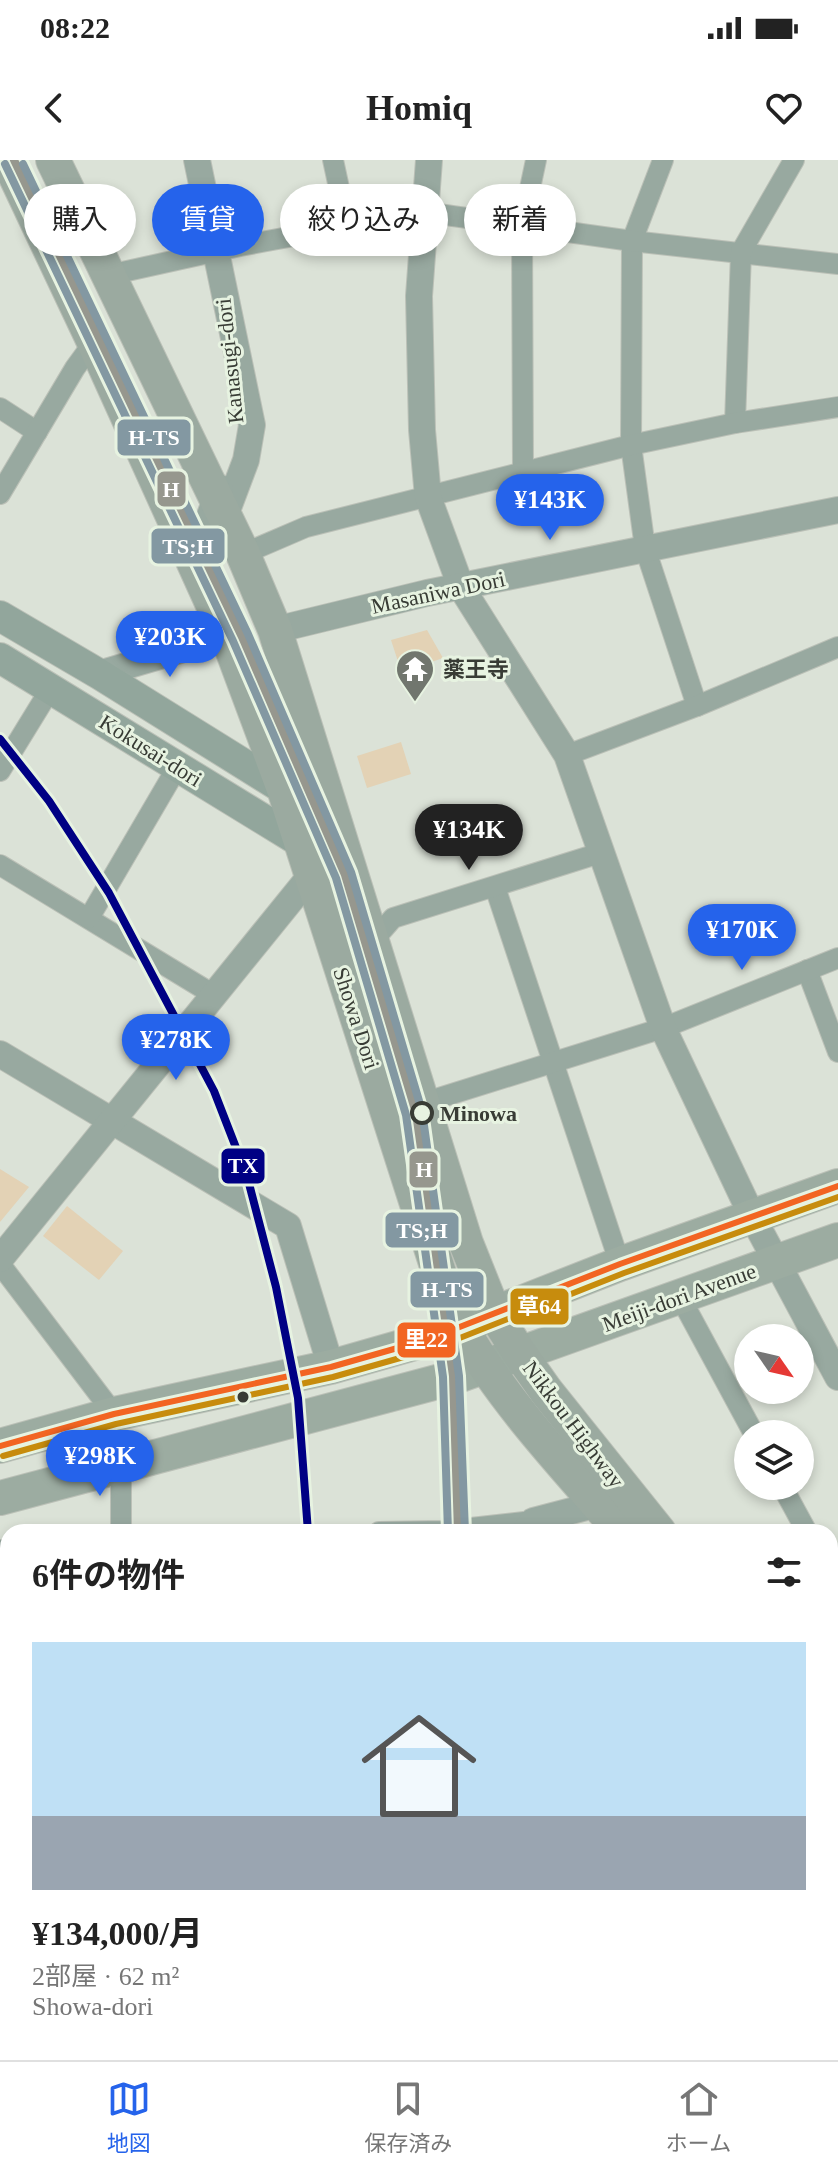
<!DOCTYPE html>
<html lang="ja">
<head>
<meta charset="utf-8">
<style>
	body { margin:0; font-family:"Times New Roman","Noto Sans JP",serif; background:#f2f2f2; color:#222; height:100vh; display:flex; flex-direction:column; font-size:30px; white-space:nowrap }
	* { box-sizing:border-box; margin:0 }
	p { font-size:26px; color:#767676 }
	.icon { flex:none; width:44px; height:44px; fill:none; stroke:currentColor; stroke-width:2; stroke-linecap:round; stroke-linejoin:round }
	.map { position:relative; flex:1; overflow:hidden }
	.sheet { position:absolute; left:0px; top:1364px; width:838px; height:536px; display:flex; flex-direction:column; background:#fff; border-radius:24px 24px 0 0; box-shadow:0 4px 12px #0003 }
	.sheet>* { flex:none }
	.top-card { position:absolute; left:24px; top:24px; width:790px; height:72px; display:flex; gap:16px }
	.needle { width:52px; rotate:124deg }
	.tools { position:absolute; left:734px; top:1164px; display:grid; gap:16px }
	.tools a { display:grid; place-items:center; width:80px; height:80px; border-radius:50%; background:#fff; box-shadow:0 4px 12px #0003; font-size:40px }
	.price { position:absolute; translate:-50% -68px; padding:0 18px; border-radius:28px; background:#2563eb; color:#fff; font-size:26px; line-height:52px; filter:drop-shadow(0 2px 4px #0008) }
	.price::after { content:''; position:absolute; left:50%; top:48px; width:24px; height:18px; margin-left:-12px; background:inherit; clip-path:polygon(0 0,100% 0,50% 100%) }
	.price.active { background:#222; color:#fff }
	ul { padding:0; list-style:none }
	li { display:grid; align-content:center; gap:16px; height:424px; padding:0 32px }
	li+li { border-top:2px solid #e0e0e0 }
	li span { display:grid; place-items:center; height:248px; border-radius:0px; color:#555 }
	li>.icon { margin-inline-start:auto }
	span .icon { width:144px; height:144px; fill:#fffc; stroke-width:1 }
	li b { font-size:34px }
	h2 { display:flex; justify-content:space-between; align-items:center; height:96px; padding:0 32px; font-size:34px }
	.tag { padding:0 28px; border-radius:36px; background:#fff; box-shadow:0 4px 12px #0003; font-size:28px; line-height:72px }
	.tag.active { background:#2563eb; color:#fff }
	.status { display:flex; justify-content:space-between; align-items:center; height:56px; padding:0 40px; background:#fff; direction:ltr }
	.status svg { height:22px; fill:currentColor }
	header { display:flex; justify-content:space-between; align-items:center; height:104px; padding:0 32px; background:#fff; font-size:36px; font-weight:700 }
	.dock { display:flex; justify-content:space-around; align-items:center; height:112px; border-top:2px solid #e0e0e0; background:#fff; font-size:22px; color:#767676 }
	.dock a { display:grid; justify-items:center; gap:4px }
	.dock .active { color:#2563eb }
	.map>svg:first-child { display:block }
</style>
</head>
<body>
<div class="status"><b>08:22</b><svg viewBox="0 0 49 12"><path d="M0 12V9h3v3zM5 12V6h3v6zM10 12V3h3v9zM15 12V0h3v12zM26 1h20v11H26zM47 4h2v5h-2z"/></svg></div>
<header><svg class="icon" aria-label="back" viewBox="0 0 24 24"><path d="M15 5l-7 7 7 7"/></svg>Homiq<svg class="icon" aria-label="heart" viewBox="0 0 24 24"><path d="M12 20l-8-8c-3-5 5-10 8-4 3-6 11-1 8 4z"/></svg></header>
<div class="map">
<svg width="838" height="1900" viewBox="0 0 838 1900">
	<rect width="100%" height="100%" fill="#dbe2d7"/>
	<!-- green -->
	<g fill="#e3d2b5">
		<path d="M427 470 443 498 420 506 424 520 406 526 391 480Z"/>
		<path d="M401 582 411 614 367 628 357 596Z"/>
		<path d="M0 1009 29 1027 0 1062Z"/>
		<path d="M67 1046 123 1091 99 1120 43 1076Z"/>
	</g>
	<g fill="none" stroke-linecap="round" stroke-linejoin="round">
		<defs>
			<g id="minor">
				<path d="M333 0 347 65"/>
				<path d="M663 0 632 81 631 285 645 388 697 546"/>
				<path d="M109 115 240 86 424 52 632 81 838 104"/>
				<path d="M0 248 37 272"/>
				<path d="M735 263 741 92 794 0"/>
				<path d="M523 312 522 66 536 0"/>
				<path d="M0 334 75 208 94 182"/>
				<path d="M243 394 306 367 631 285 735 263 838 247"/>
				<path d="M567 595 697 546 838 487"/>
				<path d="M0 611 51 528"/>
				<path d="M0 705 214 835"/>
				<path d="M495 727 620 1104"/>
				<path d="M89 758 178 606"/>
				<path d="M371 783 393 758 600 693"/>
				<path d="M807 810 838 892"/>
				<path d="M423 943 663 868 838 798"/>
				<path d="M0 1104 114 1254"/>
				<path d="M680 1137 754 1274"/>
				<path d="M782 1326 807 1372"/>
				<path d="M121 1372V1304"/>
				<path d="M379 1372 444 1371 533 1361"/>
				<path d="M0 1390H8"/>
				<path d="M830 1424 838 1420"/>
				<path d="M0 1436H8"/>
				<path d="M0 1549H8"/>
				<path d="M0 1733 8 1720"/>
				<path d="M0 1776 8 1781"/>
				<path d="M199 1892 212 1900"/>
				<path d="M689 1892 695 1900"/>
				<path d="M347 1900 351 1892"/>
				<path d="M576 1900 583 1892"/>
			</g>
			<g id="tertiary">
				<path d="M197 0 252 265 246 300 225 356"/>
				<path d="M429 0 419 136 422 270 428 337 461 427 567 595 663 868 752 1056 838 1217"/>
				<path d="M194 399 220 328"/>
				<path d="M275 470 427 433 838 350"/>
				<path d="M99 514 227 476"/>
				<path d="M0 894 288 1066 331 1207"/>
				<path d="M0 1099 312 714"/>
				<path d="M525 1372 533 1361 598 1344"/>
				<path d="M134 1900 140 1892"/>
			</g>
			<g id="secondary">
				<path d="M0 456 99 514 335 661"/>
				<path d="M0 498 302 683"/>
			</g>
			<g id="primary">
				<path d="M0 1286 114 1254 331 1207 429 1179 620 1104 838 1026"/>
				<path d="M0 1338 452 1218 838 1080"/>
			</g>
			<g id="trunk">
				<path d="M8 0 94 182 227 476 284 629 441 1119C448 1136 454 1154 463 1170 502 1240 569 1311 622 1372"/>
				<path d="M53 0 243 394 275 470 466 1083 494 1153 520 1194 546 1231 659 1372"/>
				<path d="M830 1579 838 1589"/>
				<path d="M830 1629 838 1640"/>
			</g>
		</defs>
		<!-- minor casing -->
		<use href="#minor" stroke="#bbc0b7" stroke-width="22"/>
		<!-- tertiary casing -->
		<use href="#tertiary" stroke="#bbc0b7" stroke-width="28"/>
		<!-- secondary casing -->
		<use href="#secondary" stroke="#bbc0b7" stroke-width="32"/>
		<!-- primary casing -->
		<use href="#primary" stroke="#bbc0b7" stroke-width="36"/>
		<!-- trunk casing -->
		<use href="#trunk" stroke="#bbc0b7" stroke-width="36"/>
		<!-- minor -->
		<use href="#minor" stroke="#98a9a0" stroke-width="20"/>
		<!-- tertiary -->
		<use href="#tertiary" stroke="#98a9a0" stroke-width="26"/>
		<!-- secondary -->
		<use href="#secondary" stroke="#92a69c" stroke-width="30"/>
		<!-- primary -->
		<use href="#primary" stroke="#9caca1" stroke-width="34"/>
		<!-- trunk -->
		<use href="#trunk" stroke="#9baaa0" stroke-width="34"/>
		<defs>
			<path id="bus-1" d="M0 1286 114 1254 331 1207 429 1179 620 1104 838 1026"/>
			<path id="bus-2" d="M3 1296 116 1264 333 1217 432 1189 624 1113 838 1037"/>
		</defs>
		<!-- bus-1 casing -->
		<use href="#bus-1" stroke="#e7f3e1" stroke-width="12"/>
		<!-- bus-2 casing -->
		<use href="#bus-2" stroke="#e7f3e1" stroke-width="12"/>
		<!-- bus-1 -->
		<use href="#bus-1" stroke="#f26522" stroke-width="6"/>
		<!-- bus-2 -->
		<use href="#bus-2" stroke="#c78c0d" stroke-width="6"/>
		<defs>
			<path id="rail-1" d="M0 579 49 641 109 733 214 931 247 1016 276 1127 298 1238 308 1372"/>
		</defs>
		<!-- rail-1 casing -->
		<use href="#rail-1" stroke="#e7f3e1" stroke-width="14"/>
		<!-- rail-1 -->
		<use href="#rail-1" stroke="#000084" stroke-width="8"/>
		<defs>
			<path id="metro-1" d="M14 0 242 477 345 715 416 953 453 1216 458 1372"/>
			<path id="metro-2" d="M5 4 233 481 336 718 406 955 443 1217 448 1372"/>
			<path id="metro-3" d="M23 4 248 474 351 712 422 951 459 1216 465 1372"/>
		</defs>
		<!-- metro-1 casing -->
		<use href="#metro-1" stroke="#e7f3e1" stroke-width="14"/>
		<!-- metro-2 casing -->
		<use href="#metro-2" stroke="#e7f3e1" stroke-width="14"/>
		<!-- metro-3 casing -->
		<use href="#metro-3" stroke="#e7f3e1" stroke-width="14"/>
		<!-- metro-1 -->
		<use href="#metro-1" stroke="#96978e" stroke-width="8"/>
		<!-- metro-2 -->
		<use href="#metro-2" stroke="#8398a2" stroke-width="8"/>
		<!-- metro-3 -->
		<use href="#metro-3" stroke="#8398a2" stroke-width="8"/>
	</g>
	<!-- icons -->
	<defs>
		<symbol id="temple-pin" viewBox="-11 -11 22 30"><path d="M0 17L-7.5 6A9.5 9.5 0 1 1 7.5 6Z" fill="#71766e" stroke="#e7f3e1"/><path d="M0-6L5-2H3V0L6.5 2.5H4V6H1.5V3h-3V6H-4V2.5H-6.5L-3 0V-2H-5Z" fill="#fff"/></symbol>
	</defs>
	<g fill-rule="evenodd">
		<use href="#temple-pin" x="393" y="487" width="44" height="60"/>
	</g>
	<!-- markers -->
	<circle fill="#e7f3e1" stroke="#383c35" stroke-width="4" cx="422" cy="953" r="10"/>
	<circle fill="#383c35" stroke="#e7f3e1" stroke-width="3" cx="243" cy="1237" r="7"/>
	<g text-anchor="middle" stroke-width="6" stroke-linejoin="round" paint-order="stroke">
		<!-- street labels -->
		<g font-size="22" fill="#383c35" stroke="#e7f3e1">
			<text transform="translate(229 201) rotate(-96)" y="8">Kanasugi-dori</text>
			<text transform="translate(438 432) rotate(-12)" y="8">Masaniwa Dori</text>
			<text transform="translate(151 590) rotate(32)" y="8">Kokusai-dori</text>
			<text transform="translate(357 858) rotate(72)" y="8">Showa Dori</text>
			<text transform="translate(679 1137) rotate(-20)" y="8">Meiji-dori Avenue</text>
			<text transform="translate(574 1264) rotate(53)" y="8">Nikkou Highway</text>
		</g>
		<!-- poi labels -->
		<g font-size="22" font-weight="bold" fill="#383c35" stroke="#e7f3e1" text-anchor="start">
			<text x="443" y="517">薬王寺</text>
		</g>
		<!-- stop labels -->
		<g font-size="22" font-weight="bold" fill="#383c35" stroke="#e7f3e1" text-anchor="start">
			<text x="440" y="961">Minowa</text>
		</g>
	</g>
	<g stroke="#e7f3e1" stroke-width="3">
		<rect x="116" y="258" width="76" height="39" rx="8" fill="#8398a2"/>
		<rect x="156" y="310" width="31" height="38" rx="8" fill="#96978e"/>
		<rect x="150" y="367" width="76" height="38" rx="8" fill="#8398a2"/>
		<rect x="220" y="987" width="46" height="38" rx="8" fill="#000084"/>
		<rect x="408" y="990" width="31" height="39" rx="8" fill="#96978e"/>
		<rect x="384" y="1051" width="76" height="38" rx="8" fill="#8398a2"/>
		<rect x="409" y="1110" width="76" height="39" rx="8" fill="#8398a2"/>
		<rect x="509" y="1127" width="61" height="39" rx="8" fill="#c78c0d"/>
		<rect x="396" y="1161" width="61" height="38" rx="8" fill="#f26522"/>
	</g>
	<g font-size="22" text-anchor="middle" font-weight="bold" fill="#fff">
		<text x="154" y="285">H-TS</text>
		<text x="171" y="337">H</text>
		<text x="188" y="394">TS;H</text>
		<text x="243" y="1013">TX</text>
		<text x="424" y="1017">H</text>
		<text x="422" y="1078">TS;H</text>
		<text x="447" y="1137">H-TS</text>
		<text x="539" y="1154">草64</text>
		<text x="426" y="1187">里22</text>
	</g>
</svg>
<div class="tools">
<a><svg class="needle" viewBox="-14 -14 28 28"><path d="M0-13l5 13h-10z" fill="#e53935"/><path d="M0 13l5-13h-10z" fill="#767676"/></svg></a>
<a><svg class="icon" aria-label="layers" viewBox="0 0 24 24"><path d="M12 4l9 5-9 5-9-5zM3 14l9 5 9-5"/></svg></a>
</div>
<b class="price" style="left:550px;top:382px">¥143K</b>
<b class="price" style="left:170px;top:519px">¥203K</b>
<b class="price active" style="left:469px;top:712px">¥134K</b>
<b class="price" style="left:742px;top:812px">¥170K</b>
<b class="price" style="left:176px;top:922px">¥278K</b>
<b class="price" style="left:100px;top:1338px">¥298K</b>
<div class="top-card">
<a class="tag">購入</a>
<a class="tag active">賃貸</a>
<a class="tag">絞り込み</a>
<a class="tag">新着</a>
</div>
<section class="sheet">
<h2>6件の物件<svg class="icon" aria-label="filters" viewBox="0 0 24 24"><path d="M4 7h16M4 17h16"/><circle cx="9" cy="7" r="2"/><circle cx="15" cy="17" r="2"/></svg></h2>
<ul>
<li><span style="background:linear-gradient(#bfe0f5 70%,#9aa5b1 0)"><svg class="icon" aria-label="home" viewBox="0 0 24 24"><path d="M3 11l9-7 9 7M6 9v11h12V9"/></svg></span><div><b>¥134,000/月</b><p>2部屋 · 62 m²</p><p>Showa-dori</p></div></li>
</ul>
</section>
</div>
<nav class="dock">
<a class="active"><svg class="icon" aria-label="map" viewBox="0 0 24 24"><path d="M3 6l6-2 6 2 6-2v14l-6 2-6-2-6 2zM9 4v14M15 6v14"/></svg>地図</a>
<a><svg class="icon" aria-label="saved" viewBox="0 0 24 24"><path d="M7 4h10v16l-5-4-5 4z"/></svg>保存済み</a>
<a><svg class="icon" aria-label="home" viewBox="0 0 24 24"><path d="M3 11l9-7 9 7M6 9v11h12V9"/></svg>ホーム</a>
</nav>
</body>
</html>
